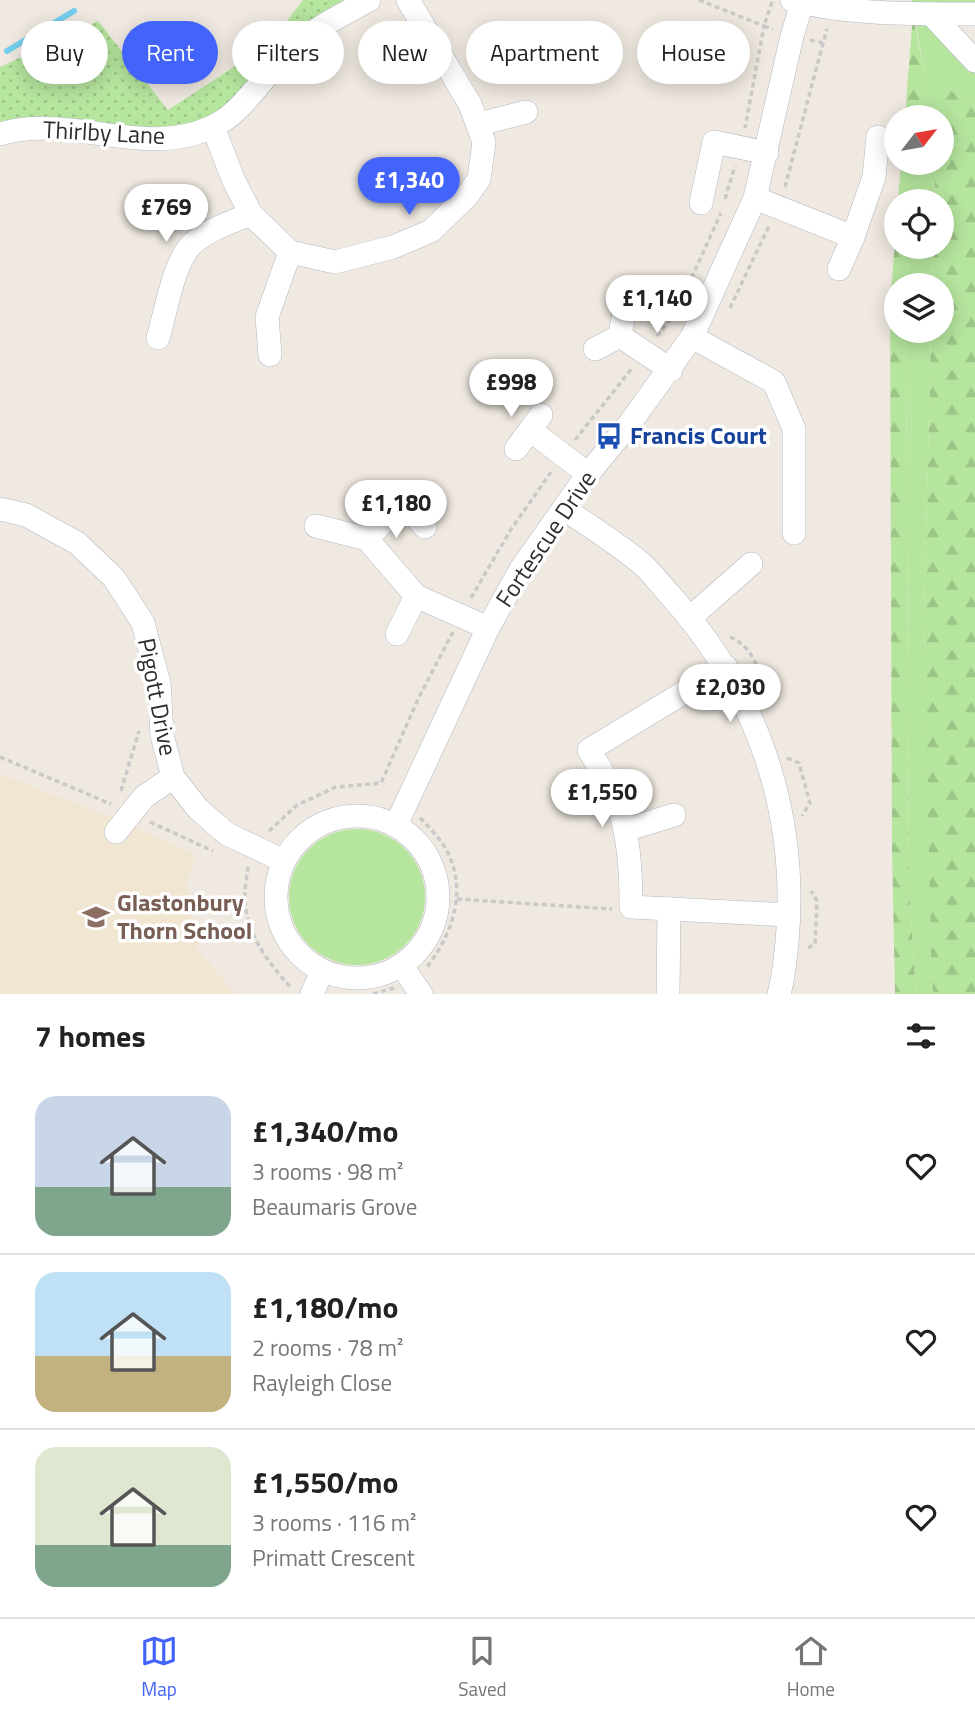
<!DOCTYPE html>
<html lang="en">
<head>
<meta charset="utf-8">
<style>
	body { margin:0; font-family:"Titillium Web",sans-serif; background:#f2f2f2; color:#222; height:100vh; display:flex; flex-direction:column; font-size:26px; white-space:nowrap }
	* { box-sizing:border-box; margin:0 }
	p { font-size:23px; color:#767676 }
	.icon { flex:none; width:38px; height:38px; fill:none; stroke:currentColor; stroke-width:2; stroke-linecap:round; stroke-linejoin:round }
	.map { position:relative; height:994px; overflow:hidden }
	.side { display:flex; flex-direction:column; background:#fff; flex:1 }
	.side>* { flex:none }
	.banner { position:absolute; left:21px; top:21px; width:934px; height:63px; display:flex; gap:14px }
	.needle { width:46px; rotate:59deg }
	.buttons { position:absolute; left:884px; top:105px; display:grid; gap:14px }
	.buttons a { display:grid; place-items:center; width:70px; height:70px; border-radius:50%; background:#fff; box-shadow:0 4px 18px #0003; font-size:35px }
	.price { position:absolute; translate:-50% -60px; padding:0 16px; border-radius:24px; background:#fff; color:#222; font-size:23px; line-height:46px; filter:drop-shadow(0 2px 4px #0008) }
	.price::after { content:''; position:absolute; left:50%; top:42px; width:21px; height:16px; margin-left:-10px; background:inherit; clip-path:polygon(0 0,100% 0,50% 100%) }
	.price.selected { background:#4264fb; color:#fff }
	ul { padding:0; list-style:none }
	li { display:flex; align-items:center; gap:21px; height:175px; padding:0 35px }
	li+li { border-top:2px solid #e0e0e0 }
	li span { display:grid; place-items:center; flex:none; width:196px; height:140px; border-radius:21px; color:#555 }
	li>.icon { margin-inline-start:auto }
	span .icon { width:84px; height:84px; fill:#fffc; stroke-width:1 }
	li b { font-size:30px }
	h2 { display:flex; justify-content:space-between; align-items:center; height:84px; padding:0 35px; font-size:30px }
	.pill { padding:0 24px; border-radius:32px; background:#fff; box-shadow:0 4px 18px #0003; font-size:24px; line-height:63px }
	.pill.selected { background:#4264fb; color:#fff }
	.tabs { display:flex; justify-content:space-around; align-items:center; height:98px; border-top:2px solid #e0e0e0; background:#fff; font-size:19px; color:#767676 }
	.tabs a { display:grid; justify-items:center; gap:4px }
	.tabs .selected { color:#4264fb }
	.map>svg:first-child { display:block }
</style>
</head>
<body>
<div class="map">
<svg width="975" height="994" viewBox="0 0 975 994">
	<defs>
		<pattern id="forest-firs" width="22" height="20" patternUnits="userSpaceOnUse" patternTransform="scale(1.75)"><rect width="22" height="20" fill="#b6e59e"/><path d="M5 1l3.5 6h-7zM16 11l3.5 6h-7z" fill="#9dc588"/></pattern>
		<pattern id="park-dots" width="8" height="8" patternUnits="userSpaceOnUse" patternTransform="scale(1.75)"><rect width="8" height="8" fill="#b6e59e"/><path d="M2 2h.1M6 6h.1" fill="none" stroke="#9dc588" stroke-width="1.8" stroke-linecap="round"/></pattern>
	</defs>
	<rect width="100%" height="100%" fill="#efe9e1"/>
	<!-- education -->
	<path fill="#f0e6d1" d="M0 774 111 817 195 854 187 883 198 950 235 994H0Z"/>
	<!-- grass -->
	<g fill="#b6e59e">
		<path d="M912 0H975V14H932L975 61V102L945 89 941 117H921L924 73Z"/>
		<path d="M917 163H936L934 201H914Z"/>
		<path d="M910 247H933L932 285H907Z"/>
		<path d="M906 331H931L924 619 933 994H916L909 882Z"/>
		<circle cx="357" cy="897" r="68"/>
	</g>
	<!-- forest -->
	<g fill="url(#forest-firs)">
		<path d="M913 13 924 73 921 117H905Z"/>
		<path d="M944 88 975 102V994H933L931 951 924 619 931 331H942V285H932L933 247H942V201H934L936 163H942L941 117Z"/>
		<path d="M901 163H917L914 201H898Z"/>
		<path d="M896 229V247H910L907 285H896V331H906L909 882 916 994H895L892 848 890 306Z"/>
	</g>
	<!-- park -->
	<path fill="url(#park-dots)" d="M303 0H350L213 127 0 133V67L98 21 168 110 269 44Z"/>
	<g fill="none" stroke-linecap="round" stroke-linejoin="round">
		<!-- stream -->
		<path stroke="#75cff0" stroke-width="6" d="M7 51 74 11"/>
		<defs>
			<g id="minor">
				<path d="M792 0C847 15 918 14 975 14"/>
				<path d="M931 14 975 61"/>
				<path d="M479 124 526 112"/>
				<path d="M213 127 234 181 251 214 290 252 335 262 393 247 431 231 467 196 479 179 484 142 470 104 408 0"/>
				<path d="M0 134C70 113 145 159 212 127 245 112 265 72 292 48 315 28 342 15 369 0"/>
				<path d="M755 198 853 237 874 177 878 137"/>
				<path d="M701 203 714 142 767 153"/>
				<path d="M839 269 853 237"/>
				<path d="M620 336 671 370"/>
				<path d="M692 337 774 382 794 429V533"/>
				<path d="M158 338C166 312 173 263 192 244 207 230 232 222 251 214"/>
				<path d="M595 349 620 336 625 306"/>
				<path d="M270 355 267 317 290 252"/>
				<path d="M530 430 588 474"/>
				<path d="M516 449 541 415"/>
				<path d="M0 509 26 515 77 543 114 578 143 623 159 683 162 735 173 777 198 809 227 834 284 861"/>
				<path d="M564 509C590 526 618 544 642 564 652 573 661 585 670 595 757 691 799 813 787 942 785 959 784 977 779 994"/>
				<path d="M316 526 367 539 416 596 488 628"/>
				<path d="M367 539 402 502 425 527"/>
				<path d="M691 617 751 564"/>
				<path d="M397 634 416 596"/>
				<path d="M726 667 589 750C598 766 610 782 616 798 629 834 631 870 631 907L789 915"/>
				<circle cx="357" cy="897" r="81"/>
				<path d="M396 825 488 628 521 569 588 474 630 423 692 337 755 198 792 36 802 3"/>
				<path d="M625 830 674 815"/>
				<path d="M116 832 144 797 173 777"/>
				<path d="M402 966 421 994"/>
				<path d="M312 994 322 971"/>
				<path d="M668 994 669 909"/>
			</g>
		</defs>
		<!-- minor casing -->
		<use href="#minor" stroke="#b4b7c1" stroke-width="24"/>
		<!-- path -->
		<g stroke="#c9c9c9" stroke-width="3.5" stroke-dasharray="5 3.5" stroke-linecap="butt">
			<path d="M699 0 764 26 745 128"/>
			<path d="M772 2 764 26 773 29"/>
			<path d="M810 40 823 43 827 29"/>
			<path d="M785 187 823 43"/>
			<path d="M725 199 735 166"/>
			<path d="M730 308 769 226"/>
			<path d="M657 336 676 312 721 213"/>
			<path d="M575 440 633 367"/>
			<path d="M471 598 510 531 551 472"/>
			<path d="M730 637C750 645 763 670 759 690"/>
			<path d="M0 757 111 804"/>
			<path d="M787 758 799 763 810 803 802 816"/>
			<path d="M121 791 139 731"/>
			<path d="M420 818C428 826 436 834 442 843 470 884 454 932 427 967"/>
			<path d="M150 822 213 851"/>
			<path d="M269 831 297 805 336 787 381 783 419 697 453 632"/>
			<path d="M248 867C247 878 244 890 245 901 247 937 270 964 292 989"/>
			<path d="M457 899 612 909"/>
			<path d="M808 948 815 944 817 901 811 891"/>
			<path d="M373 994 394 988"/>
		</g>
		<!-- minor -->
		<use href="#minor" stroke="#fff" stroke-width="23"/>
	</g>
	<!-- icons -->
	<defs>
		<symbol id="bus-bare" viewBox="-9 -9 18 18"><path d="M-5-6H5V4H4V6H2V4H-2V6H-4V4H-5ZM-3.5-4V0h7V-4ZM-3.5 1.2v1.5H-2V1.2ZM2 1.2v1.5H3.5V1.2Z" fill="#1a4fb4" stroke="#fff" stroke-width="2.5" paint-order="stroke"/></symbol>
		<symbol id="school-bare" viewBox="-9 -9 18 18"><path d="M0-5L7-2L0 1L-7-2ZM-4 1L0 2.5L4 1V4Q0 6-4 4Z" fill="#8d6e63" stroke="#fff" stroke-width="2.5" paint-order="stroke"/></symbol>
	</defs>
	<g fill-rule="evenodd">
		<use href="#bus-bare" x="590" y="417" width="38" height="38"/>
		<use href="#school-bare" x="77" y="898" width="38" height="38"/>
	</g>
	<g text-anchor="middle" stroke-width="7" stroke-linejoin="round" paint-order="stroke">
		<!-- street labels -->
		<g font-size="24" fill="#2e2e2e" stroke="#fff">
			<text transform="translate(104 133) rotate(3)" y="8">Thirlby Lane</text>
			<text transform="translate(546 539) rotate(-56)" y="8">Fortescue Drive</text>
			<text transform="translate(157 697) rotate(79)" y="8">Pigott Drive</text>
		</g>
		<!-- transit labels -->
		<g font-size="24" font-weight="bold" fill="#164399" stroke="#fff" text-anchor="start">
			<text x="630" y="444">Francis Court</text>
		</g>
		<!-- education labels -->
		<g font-size="24" font-weight="bold" fill="#785e54" stroke="#fff" text-anchor="start">
			<text x="117" y="911">Glastonbury<tspan x="117" dy="28">Thorn School</tspan></text>
		</g>
	</g>
</svg>
<div class="buttons">
<a><svg class="needle" viewBox="-14 -14 28 28"><path d="M0-13l5 13h-10z" fill="#e53935"/><path d="M0 13l5-13h-10z" fill="#767676"/></svg></a>
<a><svg class="icon" aria-label="locate" viewBox="0 0 24 24"><circle cx="12" cy="12" r="6"/><path d="M12 2v4M12 18v4M2 12h4M18 12h4"/></svg></a>
<a><svg class="icon" aria-label="layers" viewBox="0 0 24 24"><path d="M12 4l9 5-9 5-9-5zM3 14l9 5 9-5"/></svg></a>
</div>
<b class="price selected" style="left:409px;top:217px">£1,340</b>
<b class="price" style="left:166px;top:244px">£769</b>
<b class="price" style="left:657px;top:335px">£1,140</b>
<b class="price" style="left:511px;top:419px">£998</b>
<b class="price" style="left:396px;top:540px">£1,180</b>
<b class="price" style="left:730px;top:724px">£2,030</b>
<b class="price" style="left:602px;top:829px">£1,550</b>
<div class="banner">
<a class="pill">Buy</a>
<a class="pill selected">Rent</a>
<a class="pill">Filters</a>
<a class="pill">New</a>
<a class="pill">Apartment</a>
<a class="pill">House</a>
</div>
</div>
<section class="side">
<h2>7 homes<svg class="icon" aria-label="filters" viewBox="0 0 24 24"><path d="M4 7h16M4 17h16"/><circle cx="9" cy="7" r="2"/><circle cx="15" cy="17" r="2"/></svg></h2>
<ul>
<li><span style="background:linear-gradient(#c9d6e8 65%,#7fa58c 0)"><svg class="icon" aria-label="home" viewBox="0 0 24 24"><path d="M3 11l9-7 9 7M6 9v11h12V9"/></svg></span><div><b>£1,340/mo</b><p>3 rooms · 98 m²</p><p>Beaumaris Grove</p></div><svg class="icon" aria-label="heart" viewBox="0 0 24 24"><path d="M12 20l-8-8c-3-5 5-10 8-4 3-6 11-1 8 4z"/></svg></li>
<li><span style="background:linear-gradient(#bfe0f5 60%,#c2b280 0)"><svg class="icon" aria-label="home" viewBox="0 0 24 24"><path d="M3 11l9-7 9 7M6 9v11h12V9"/></svg></span><div><b>£1,180/mo</b><p>2 rooms · 78 m²</p><p>Rayleigh Close</p></div><svg class="icon" aria-label="heart" viewBox="0 0 24 24"><path d="M12 20l-8-8c-3-5 5-10 8-4 3-6 11-1 8 4z"/></svg></li>
<li><span style="background:linear-gradient(#dfe7d0 70%,#7fa58c 0)"><svg class="icon" aria-label="home" viewBox="0 0 24 24"><path d="M3 11l9-7 9 7M6 9v11h12V9"/></svg></span><div><b>£1,550/mo</b><p>3 rooms · 116 m²</p><p>Primatt Crescent</p></div><svg class="icon" aria-label="heart" viewBox="0 0 24 24"><path d="M12 20l-8-8c-3-5 5-10 8-4 3-6 11-1 8 4z"/></svg></li>
</ul>
</section>
<nav class="tabs">
<a class="selected"><svg class="icon" aria-label="map" viewBox="0 0 24 24"><path d="M3 6l6-2 6 2 6-2v14l-6 2-6-2-6 2zM9 4v14M15 6v14"/></svg>Map</a>
<a><svg class="icon" aria-label="saved" viewBox="0 0 24 24"><path d="M7 4h10v16l-5-4-5 4z"/></svg>Saved</a>
<a><svg class="icon" aria-label="home" viewBox="0 0 24 24"><path d="M3 11l9-7 9 7M6 9v11h12V9"/></svg>Home</a>
</nav>
</body>
</html>
